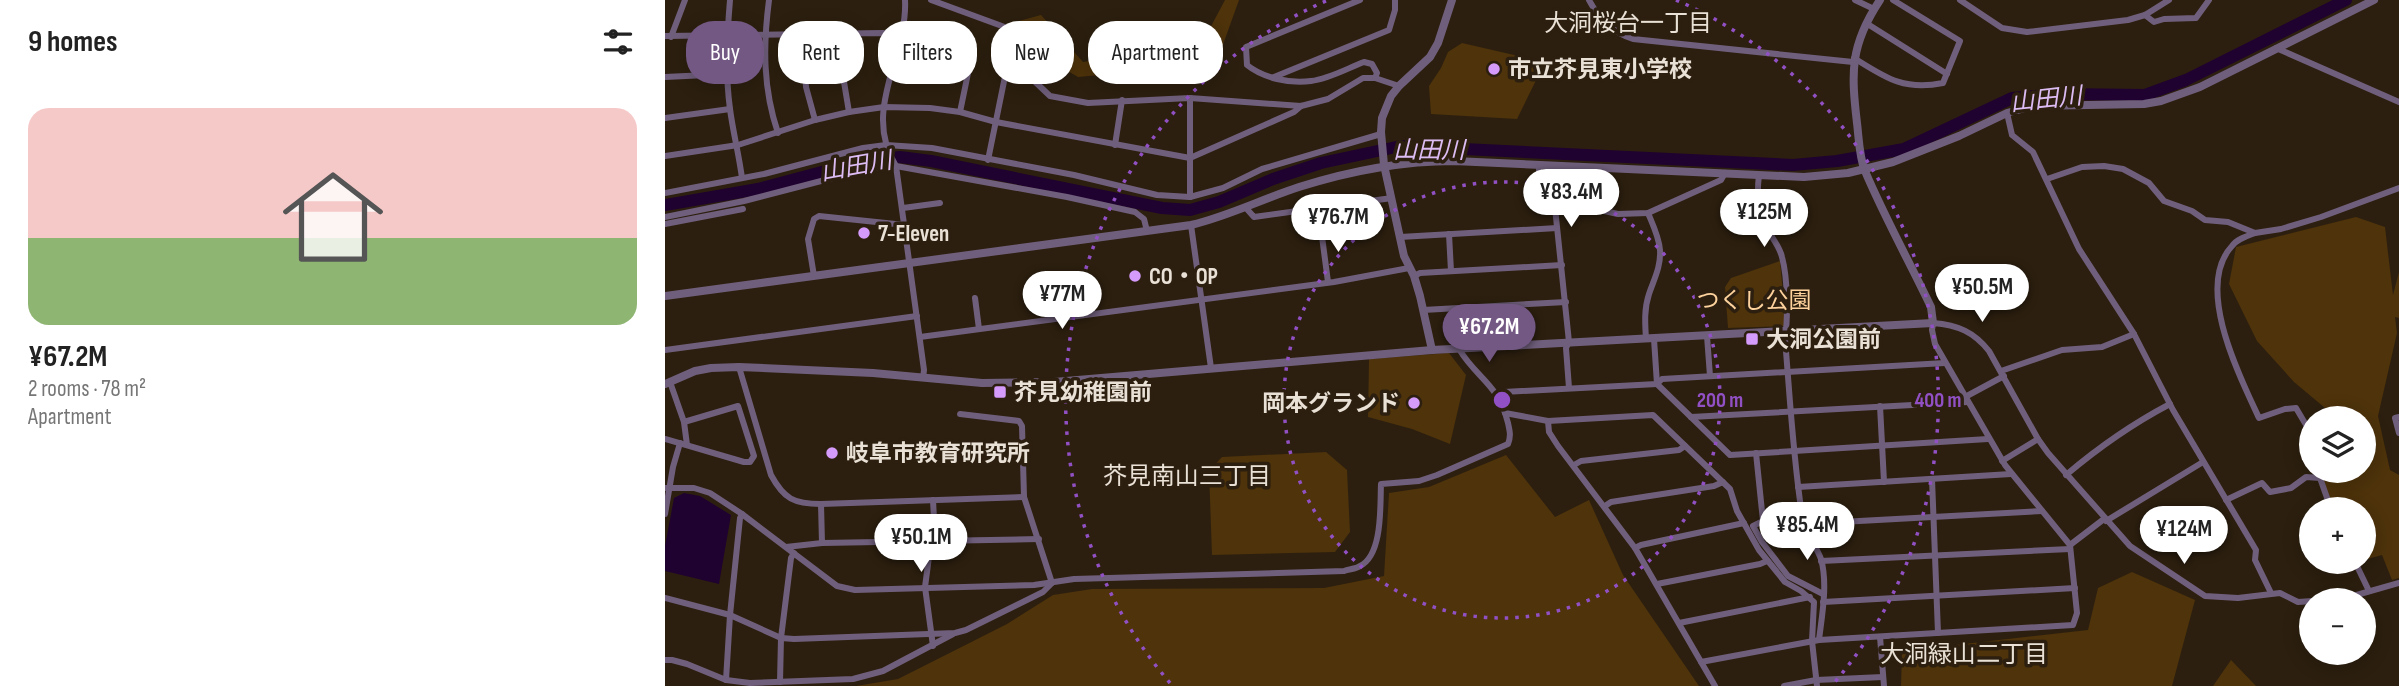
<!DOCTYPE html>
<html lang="en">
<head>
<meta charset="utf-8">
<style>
	body { margin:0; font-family:"Sofia Sans Condensed","Noto Sans JP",sans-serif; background:#f6f6f6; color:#222; height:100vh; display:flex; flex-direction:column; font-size:26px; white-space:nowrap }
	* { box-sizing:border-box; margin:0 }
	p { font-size:23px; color:#767676 }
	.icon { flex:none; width:38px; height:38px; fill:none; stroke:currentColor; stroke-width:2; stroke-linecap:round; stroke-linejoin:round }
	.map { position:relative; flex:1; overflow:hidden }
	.drawer { display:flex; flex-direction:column; background:#fff; width:665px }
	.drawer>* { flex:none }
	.banner { position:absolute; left:21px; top:21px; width:665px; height:63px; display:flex; gap:14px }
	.buttons { position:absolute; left:1634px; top:406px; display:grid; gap:14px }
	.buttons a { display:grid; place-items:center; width:77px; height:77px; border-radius:50%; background:#fff; box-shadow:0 4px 18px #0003; font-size:35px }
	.price { position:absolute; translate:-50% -60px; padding:0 16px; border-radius:24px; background:#fff; color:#222; font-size:23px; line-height:46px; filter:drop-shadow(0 2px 4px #0008) }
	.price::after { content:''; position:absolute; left:50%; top:42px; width:21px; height:16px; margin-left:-10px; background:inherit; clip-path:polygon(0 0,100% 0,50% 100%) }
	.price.selected { background:#735884; color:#fff }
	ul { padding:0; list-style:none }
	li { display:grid; align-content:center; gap:14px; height:371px; padding:0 28px }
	li span { display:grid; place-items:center; height:217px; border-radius:21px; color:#555 }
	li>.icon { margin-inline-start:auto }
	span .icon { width:126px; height:126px; fill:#fffc; stroke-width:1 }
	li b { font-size:30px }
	h2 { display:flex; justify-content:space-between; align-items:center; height:84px; padding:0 28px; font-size:30px }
	.chip { padding:0 24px; border-radius:28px; background:#fff; box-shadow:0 4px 18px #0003; font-size:24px; line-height:63px }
	.chip.selected { background:#735884; color:#fff }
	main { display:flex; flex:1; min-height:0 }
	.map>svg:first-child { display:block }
</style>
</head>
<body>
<main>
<section class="drawer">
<h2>9 homes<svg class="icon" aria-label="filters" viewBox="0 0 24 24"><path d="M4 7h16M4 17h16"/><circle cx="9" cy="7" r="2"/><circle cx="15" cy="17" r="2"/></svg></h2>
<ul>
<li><span style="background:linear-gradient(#f6c9c9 60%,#8fb573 0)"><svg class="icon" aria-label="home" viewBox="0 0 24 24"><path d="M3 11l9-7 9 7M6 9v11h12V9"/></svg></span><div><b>¥67.2M</b><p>2 rooms · 78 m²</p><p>Apartment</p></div></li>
</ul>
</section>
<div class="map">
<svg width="1734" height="686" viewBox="0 0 1734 686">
	<rect width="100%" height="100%" fill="#2c1f0f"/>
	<!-- green -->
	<g fill="#4e330b">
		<path d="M560 0H574L551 64 413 77 389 63 354 21 376 15 418 62 536 45Z"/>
		<path d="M797 43 880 62 852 119 766 114 764 86 776 68 783 52Z"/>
		<path d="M1691 217 1720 227 1728 295 1734 272V318L1730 317 1732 333 1713 416 1725 470 1734 475V578L1727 580 1717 555 1699 560V509H1669L1657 478 1658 471H1699V418H1672L1629 382 1592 341 1564 284 1571 247Z"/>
		<path d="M1115 261 1121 326 1063 328 1060 287 1066 278Z"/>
		<path d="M784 353 801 375 785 444 747 429 703 417 704 359Z"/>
		<path d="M661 452 682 470 685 532 670 552 547 555 544 471 557 457Z"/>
		<path d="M841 455 890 517 924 500 958 575 1034 686H191L233 679 342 624 388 595 427 589 659 588 719 576 724 493 764 487Z"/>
		<path d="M1467 572 1530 600 1507 686H1236L1237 651 1423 630 1433 588Z"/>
		<path d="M1566 660 1591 686H1548Z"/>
	</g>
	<!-- water -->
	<path fill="#200230" d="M19 493 35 496 66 515 54 584 0 571V546L9 498Z"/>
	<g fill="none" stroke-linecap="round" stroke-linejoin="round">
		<!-- river -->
		<path stroke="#200230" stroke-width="12" d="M0 205 93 189 194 162 235 157 266 161 497 208 525 210 554 202 608 179 656 163 736 146 1128 165 1172 161 1239 149 1347 98 1391 94 1480 95 1521 80 1681 0"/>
		<!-- minor -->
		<g stroke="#705f7c" stroke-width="6">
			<path d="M65 0C62 36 60 72 65 109 68 132 74 155 77 178"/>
			<path d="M104 0C98 46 98 89 113 133"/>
			<path d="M240 0C243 56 196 110 231 166L259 370 258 378"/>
			<path d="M266 0 345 29V52L323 160"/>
			<path d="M695 0 581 47 582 65C598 78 625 84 646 81 664 79 683 68 699 62L707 64 712 73 710 78"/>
			<path d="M924 0C934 19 947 32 968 39L1188 62"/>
			<path d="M1190 0 1209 9"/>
			<path d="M1295 0 1337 28 1362 32 1463 20 1480 15 1504 0"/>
			<path d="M1480 15 1489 22 1499 19 1531 18 1544 0"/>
			<path d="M1201 23 1282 74"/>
			<path d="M175 34 178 76 184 112"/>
			<path d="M137 35 141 87 150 120"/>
			<path d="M0 36 218 33C249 36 278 46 307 54L295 112"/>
			<path d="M6 37 20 0"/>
			<path d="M1611 48 1734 102"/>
			<path d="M345 52 351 55 364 76 385 96 423 103 525 98 636 106 663 99 698 78H710L734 86"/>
			<path d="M1189 58C1221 78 1239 91 1278 83L1295 41 1228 0"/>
			<path d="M0 77 63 74"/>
			<path d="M609 77 724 30 730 10V0"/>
			<path d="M525 98V197"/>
			<path d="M1342 113 1347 135 1368 152 1414 249 1469 334 1508 410 1591 550 1590 560 1606 593"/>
			<path d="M0 118 65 109"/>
			<path d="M450 145 457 100"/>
			<path d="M0 156 73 145 150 120 184 112 219 107 265 108 295 112 331 122 525 158 629 112 636 106"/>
			<path d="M874 165V174L879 182 912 205 953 214 983 213 1056 180 1060 173"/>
			<path d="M1094 175C1092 191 1092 208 1099 223 1104 235 1114 244 1117 257 1123 279 1123 318 1120 339 1125 398 1128 457 1137 515 1140 534 1151 545 1156 559 1163 584 1157 615 1154 640"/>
			<path d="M1382 179 1417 167 1439 166 1458 169 1484 183 1499 201 1527 211 1540 220 1563 222 1590 233 1616 229 1656 217 1734 188"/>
			<path d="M891 190 889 198 904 342 901 348 904 388"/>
			<path d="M0 193 99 174 198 148 221 145 267 148 409 175 492 195 525 197 558 188 597 169 716 134"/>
			<path d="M238 208 275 203"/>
			<path d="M581 208 589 217 727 198"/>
			<path d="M0 217 79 201 206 168 231 166 402 197 470 212 479 219 482 231"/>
			<path d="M0 224 78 209"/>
			<path d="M526 225 546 368"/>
			<path d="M656 229 663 282"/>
			<path d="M1590 233C1582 236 1572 239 1567 246 1529 287 1575 377 1594 418L1620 409 1631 408 1647 435"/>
			<path d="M784 234 786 271"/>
			<path d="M735 237 892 228"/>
			<path d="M149 276 143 239 149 219 154 216 240 225"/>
			<path d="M749 276 755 273 897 265"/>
			<path d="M310 298 314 329"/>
			<path d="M758 310 901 302"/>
			<path d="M1042 336 1045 376"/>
			<path d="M255 337 669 282 744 268"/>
			<path d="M981 339C980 323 979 309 984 294 989 279 996 267 995 250 994 237 988 225 983 213"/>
			<path d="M989 339 992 384 1065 455 1323 439"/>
			<path d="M0 350 252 316"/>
			<path d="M74 367 106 475C119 499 129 504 156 504L359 497"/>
			<path d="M1336 371 1397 350 1437 347 1469 334"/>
			<path d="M5 382 19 422 22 445"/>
			<path d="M832 394 839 392 992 384 997 379 1280 363"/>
			<path d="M1300 397 1339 376"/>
			<path d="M1215 406 1219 482"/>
			<path d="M840 413 883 421 988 415 1065 489 1072 511 1094 550 1120 582 1136 591 1149 602 1147 641 1152 686"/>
			<path d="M295 414 354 421 357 426 359 497 387 583"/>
			<path d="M1026 417 1303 402"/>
			<path d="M1734 417 1730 418 1734 433"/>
			<path d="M883 421 884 432 893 446 970 548 1050 686"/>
			<path d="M0 439 79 462H85L89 456 73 406 19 422"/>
			<path d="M1091 453 1098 521 1088 526 1097 542 1123 576 1158 594"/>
			<path d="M1337 461 1373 439"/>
			<path d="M909 465 916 461 1014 450 1020 446"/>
			<path d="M1656 471 1655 478 1666 509"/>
			<path d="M1401 475C1434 447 1467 424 1505 404"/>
			<path d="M1267 479 1273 633"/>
			<path d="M1133 487 1346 474"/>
			<path d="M0 488H29L45 493 77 514 172 586 190 590 369 585 409 579 679 571C684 569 691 569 695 566 718 555 715 505 716 484L754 481 772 475 843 444C846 436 845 432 843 423 833 383 812 379 794 349"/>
			<path d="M1561 500 1597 483 1605 492 1626 488 1641 477 1655 478"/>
			<path d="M156 504 157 543"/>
			<path d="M940 506 946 502 1049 486 1058 482"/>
			<path d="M0 514 8 467 15 443"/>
			<path d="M1441 521 1538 462"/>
			<path d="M1139 524 1377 511"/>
			<path d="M1405 545 1439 519"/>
			<path d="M121 547 157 543 374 539"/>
			<path d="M970 548 976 545 1079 523"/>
			<path d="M1156 561 1405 549"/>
			<path d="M1690 562 1704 591"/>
			<path d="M992 584 1095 564 1102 561"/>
			<path d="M0 598 65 615 116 638 129 639 290 633 301 630 378 592 387 583"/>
			<path d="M1674 600 1734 583"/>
			<path d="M1158 602 1410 588"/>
			<path d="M1014 623 1145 597"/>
			<path d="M1215 637 1219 686"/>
			<path d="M268 646 260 587 269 519 268 500"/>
			<path d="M0 660H7L22 664 61 680 85 683 188 679 218 671 288 634"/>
			<path d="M1036 662 1154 640 1408 625 1412 613 1405 545 1340 465 1270 344 1267 330 1268 323C1293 325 1309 332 1324 351L1373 439 1383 453 1465 546 1540 596 1573 598 1615 593 1633 602 1647 601"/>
			<path d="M61 680 65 615 75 518 77 514"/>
			<path d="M115 682 116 638 126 558 129 553"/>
			<path d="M1119 686 1151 680 1218 677"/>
		</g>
		<!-- tertiary -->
		<g stroke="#705f7c" stroke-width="8">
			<path d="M0 296 526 225C564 216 597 199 634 187 685 171 735 161 789 161L1139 177 1183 173 1228 162 1294 136 1342 113 1367 106 1479 104 1496 101 1535 87 1709 0"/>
			<path d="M767 350 755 296 749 276 739 256 719 165 716 132 717 118 726 96 734 86 765 57 773 43 787 0"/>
			<path d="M0 384 30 371 46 368 74 367 208 373 317 383 389 382 767 350 1268 323 1266 307C1245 263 1219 216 1200 171 1194 156 1194 139 1192 123 1186 72 1185 45 1215 0"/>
		</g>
	</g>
	<!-- distance rings -->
	<g fill="none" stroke="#9150c4" stroke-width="3.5" stroke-dasharray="3.5 7">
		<circle cx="837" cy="400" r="218"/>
		<path d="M505 683A436 436 0 0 1 663 0M1011 0A436 436 0 0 1 1169 683"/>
	</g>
	<!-- markers -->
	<g fill="#d59bfb" stroke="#2c1f0f" stroke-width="2.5">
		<circle cx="829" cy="69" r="7"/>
		<circle cx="199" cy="233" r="7"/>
		<circle cx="470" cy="276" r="7"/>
		<rect x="1080" y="332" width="14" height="14" rx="3.5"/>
		<rect x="328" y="385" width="14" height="14" rx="3.5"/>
		<circle cx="749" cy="403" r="7"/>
		<circle cx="167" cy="453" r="7"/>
	</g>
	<g text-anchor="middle" stroke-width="7" stroke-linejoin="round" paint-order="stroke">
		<!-- poi labels -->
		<g font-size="23" font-weight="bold" fill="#eae1d6" stroke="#2c1f0f" text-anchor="start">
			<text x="843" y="77">市立芥見東小学校</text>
			<text x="213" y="241">7-Eleven</text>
			<text x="484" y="284">CO・OP</text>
			<text x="1101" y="347">大洞公園前</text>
			<text x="349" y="400">芥見幼稚園前</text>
			<text x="735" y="411" text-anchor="end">岡本グランド</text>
			<text x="181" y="461">岐阜市教育研究所</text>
		</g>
		<!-- park labels -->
		<g font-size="23" fill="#fdd29d" stroke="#2c1f0f">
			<text x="1089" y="308">つくし公園</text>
		</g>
		<!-- neighbourhood labels -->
		<g font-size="24" fill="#eae1d6" stroke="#2c1f0f">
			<text x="963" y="31">大洞桜台一丁目</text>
			<text x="522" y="484">芥見南山三丁目</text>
			<text x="1299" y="662">大洞緑山二丁目</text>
		</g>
		<!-- water labels -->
		<g font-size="24" font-style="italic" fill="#ddbcf4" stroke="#2c1f0f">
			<text transform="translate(1381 99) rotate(-6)" y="8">山田川</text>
			<text x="764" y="158">山田川</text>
			<text transform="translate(191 166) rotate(-10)" y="8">山田川</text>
		</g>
	</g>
	<circle cx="837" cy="400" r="10" fill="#9150c4" stroke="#2c1f0f" stroke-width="3.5"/>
	<g font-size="21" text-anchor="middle" font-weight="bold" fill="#9150c4" stroke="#2c1f0f" stroke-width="7" stroke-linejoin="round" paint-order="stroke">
		<text x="1055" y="407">200 m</text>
		<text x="1273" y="407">400 m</text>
	</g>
</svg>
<div class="buttons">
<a><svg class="icon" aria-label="layers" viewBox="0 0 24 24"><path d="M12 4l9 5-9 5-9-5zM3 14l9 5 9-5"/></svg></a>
<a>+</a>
<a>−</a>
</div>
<b class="price" style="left:906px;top:229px">¥83.4M</b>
<b class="price" style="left:1099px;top:249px">¥125M</b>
<b class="price" style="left:673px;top:254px">¥76.7M</b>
<b class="price" style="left:1317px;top:324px">¥50.5M</b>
<b class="price" style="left:397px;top:331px">¥77M</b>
<b class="price selected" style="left:824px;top:364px">¥67.2M</b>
<b class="price" style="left:1142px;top:562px">¥85.4M</b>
<b class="price" style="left:1519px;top:566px">¥124M</b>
<b class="price" style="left:256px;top:574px">¥50.1M</b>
<div class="banner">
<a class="chip selected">Buy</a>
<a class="chip">Rent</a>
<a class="chip">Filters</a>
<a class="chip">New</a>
<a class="chip">Apartment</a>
</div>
</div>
</main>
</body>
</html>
